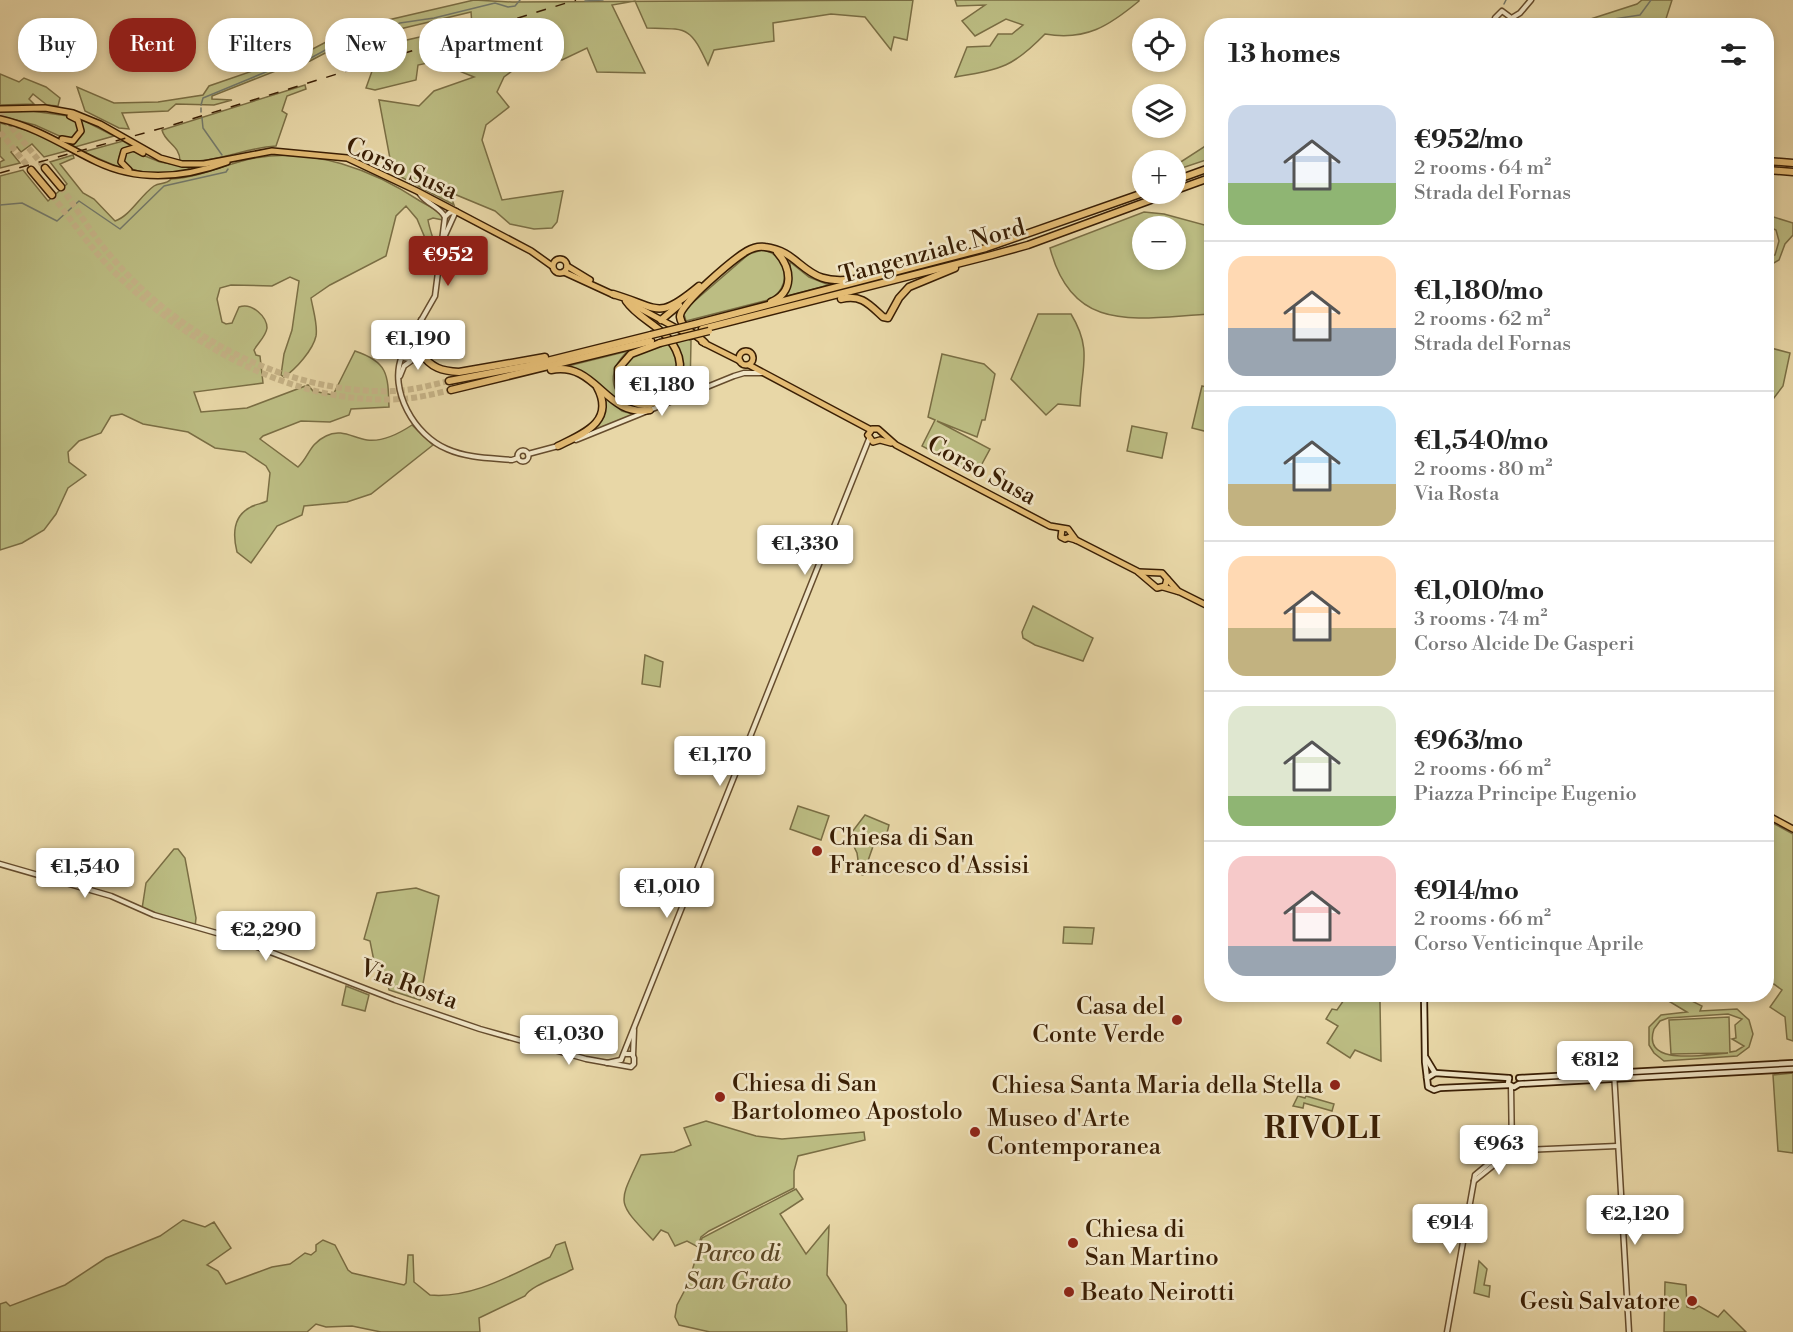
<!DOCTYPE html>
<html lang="en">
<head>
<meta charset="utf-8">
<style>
	body { margin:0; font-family:"Libre Bodoni",serif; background:#f2f2f2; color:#222; height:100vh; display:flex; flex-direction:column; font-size:22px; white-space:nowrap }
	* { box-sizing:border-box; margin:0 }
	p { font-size:20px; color:#767676 }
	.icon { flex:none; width:33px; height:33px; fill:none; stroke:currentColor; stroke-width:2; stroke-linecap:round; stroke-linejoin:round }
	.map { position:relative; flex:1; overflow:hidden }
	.details { position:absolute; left:1204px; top:18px; width:570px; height:984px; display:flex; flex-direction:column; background:#fff; border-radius:24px; box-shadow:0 3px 9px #0003 }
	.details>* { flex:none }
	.hud { position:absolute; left:18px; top:18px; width:570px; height:54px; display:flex; gap:12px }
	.fabs { position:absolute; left:1132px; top:18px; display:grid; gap:12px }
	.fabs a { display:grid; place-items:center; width:54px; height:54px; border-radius:50%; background:#fff; box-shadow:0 3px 9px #0003; font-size:30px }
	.price { position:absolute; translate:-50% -51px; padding:0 14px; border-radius:6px; background:#fff; color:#222; font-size:20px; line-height:39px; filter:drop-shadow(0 2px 3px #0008) }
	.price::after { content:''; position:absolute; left:50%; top:36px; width:18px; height:14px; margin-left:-9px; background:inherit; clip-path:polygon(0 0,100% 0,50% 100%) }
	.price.active { background:#8f2418; color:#fff }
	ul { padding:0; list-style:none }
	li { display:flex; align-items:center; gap:18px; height:150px; padding:0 24px }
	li+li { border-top:2px solid #e0e0e0 }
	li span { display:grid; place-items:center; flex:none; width:168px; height:120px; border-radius:18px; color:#555 }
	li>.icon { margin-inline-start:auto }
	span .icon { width:72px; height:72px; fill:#fffc; stroke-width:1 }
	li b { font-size:26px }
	h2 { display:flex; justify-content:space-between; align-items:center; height:72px; padding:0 24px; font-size:26px }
	.pill { padding:0 21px; border-radius:24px; background:#fff; box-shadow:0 3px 9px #0003; font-size:21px; line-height:54px }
	.pill.active { background:#8f2418; color:#fff }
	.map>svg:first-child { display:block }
</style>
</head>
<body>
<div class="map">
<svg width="1793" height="1332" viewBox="0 0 1793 1332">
	<rect width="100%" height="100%" fill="#e8d7a7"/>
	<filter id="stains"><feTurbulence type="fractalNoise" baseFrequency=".00333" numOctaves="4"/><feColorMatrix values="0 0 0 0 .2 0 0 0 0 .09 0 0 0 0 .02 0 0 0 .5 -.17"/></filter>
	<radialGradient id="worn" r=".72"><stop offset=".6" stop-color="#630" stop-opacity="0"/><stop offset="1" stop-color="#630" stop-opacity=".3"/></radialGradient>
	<!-- green -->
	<g fill="#bcbd83" stroke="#7a6e44" stroke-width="1.5" fill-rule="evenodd">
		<path d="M474 0 512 2 913 0 907 40 894 37 891 50 865 17 831 14 773 23 774 41 714 50 708 65C690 26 688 29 647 28L635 1 612 5 645 73 597 72 587 48 562 60 545 59 533 44 519 45 520 65 504 77 497 92 509 107 486 125 482 140 502 200 563 191 557 222 552 228 534 229 510 224 495 211 454 194 451 197 454 205 399 176 391 164 379 100 419 106 434 91 474 77 459 71 450 58 418 65 416 80 375 90 366 88 381 46 472 25 471 12 379 34 372 38 348 41 310 61 278 70 212 96V99L232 100 214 105 176 104 168 111 122 113 129 129 119 128 85 111 77 87 114 103 158 102 203 95 209 86 307 52 345 32 370 31 388 20Z"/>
		<path d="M955 0H1139V1C1109 26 1086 41 1045 34 1012 68 1001 69 955 77L967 47 990 46 998 34H1012L1023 25 1006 19 975 36 962 21 985 5 957 6Z"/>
		<path d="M1642 0H1672L1664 25H1572L1637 4Z"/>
		<path d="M0 74 19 82 24 78 46 87 60 98 58 106 47 105 33 94 29 99 34 104 0 105Z"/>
		<path d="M305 85 306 89 287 96 282 111 287 114 276 146C243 148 214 164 180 161 180 145 165 143 162 130Z"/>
		<path d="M32 111 68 116 77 122 79 129 74 137 66 139 35 125 0 116V112Z"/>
		<path d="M79 118 114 136 75 147 67 142C79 138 88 131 79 118Z"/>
		<path d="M0 123 33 132 70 150 44 157 32 144 21 152 17 147 11 152 20 163 0 168V162L4 160 0 156Z"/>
		<path d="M1212 137V158L1176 170V165L1204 147Z"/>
		<path d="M123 141 133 147 124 148C118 155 117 163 123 169L83 152Z"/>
		<path d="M130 150 160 162 189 167V169C173 176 139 175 124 165L123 155Z"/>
		<path d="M73 155 74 158 60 164 83 193 94 199 115 221C130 216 140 196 154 186 160 182 166 185 171 179 200 178 227 163 255 158 313 147 373 170 420 201 428 206 436 209 443 216V220L433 218 428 220C430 233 437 246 437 257H433L417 219 406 206 396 216 386 256 330 285 311 298C313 310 318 325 316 336 313 350 296 369 284 377L281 375 284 354 292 330 299 281 290 277 272 286 231 285 220 288 217 299 222 322 226 324 232 323 239 307C252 302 267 317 267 328 266 336 258 343 254 350L256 355 260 356 263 383 194 392 201 412 247 408 308 385 313 391 333 395 355 351C388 362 388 374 389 407L351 409 349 415 330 422 301 421 263 436 260 439 298 467C309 457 309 444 326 436 341 428 353 438 367 440 382 442 400 433 412 425L433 445 371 494 347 502 304 506 302 515 277 526 251 563 237 552C233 536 233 517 249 508 255 504 262 504 267 501L270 473 266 466 245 452 215 448 188 432 143 424 122 414 111 416 101 433 79 441 68 452 69 462 86 475 68 488 56 514 44 530 22 543 0 550V176L23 170 48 201 67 184 50 162Z"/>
		<path d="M1144 212 1164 214 1212 227V314C1140 317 1073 337 1050 248ZM1176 226V260H1143V226Z"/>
		<path d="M1767 215 1793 223V235L1785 244 1779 260 1767 267V257L1775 255 1779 241 1776 230 1767 226Z"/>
		<path d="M762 250C789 254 793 289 768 300L686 321 683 311 749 254Z"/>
		<path d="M790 262 809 277 829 285 784 297 791 284Z"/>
		<path d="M1038 314H1071C1093 350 1081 368 1080 406L1058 404 1046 415 1011 379Z"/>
		<path d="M688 339 691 341 690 391 666 401C684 385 688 363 675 343Z"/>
		<path d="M669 344C676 354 680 367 675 379 655 429 595 384 630 358 641 350 656 347 669 344Z"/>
		<path d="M1767 347 1790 353 1783 386 1767 407Z"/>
		<path d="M628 351C605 371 609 400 640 408 616 410 595 374 568 366Z"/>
		<path d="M942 354 984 364 995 374 985 420H982L977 437 937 421 990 449 976 475 922 446 935 420 928 417Z"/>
		<path d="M1202 386 1212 388V433L1192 428Z"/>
		<path d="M602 394 622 411 636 415 593 431 602 417Z"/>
		<path d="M1132 426 1167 433 1162 458 1127 451Z"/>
		<path d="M1033 606 1093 638 1083 661 1035 645 1023 638 1022 632Z"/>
		<path d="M645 655 663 662 660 687 642 684Z"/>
		<path d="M798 806 829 816 821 840 790 829Z"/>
		<path d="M865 815 889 825 886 837 877 835 863 875 860 874 857 853 849 836Z"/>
		<path d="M1767 820 1793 834V1041L1787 1039 1785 1017 1770 1007 1782 990 1767 979Z"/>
		<path d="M174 849H178L185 858 196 918 195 927 142 909 146 883Z"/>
		<path d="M416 888 439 896 420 1000 389 990 386 973 376 971 370 941 364 939 377 893Z"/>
		<path d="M1064 927 1094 928 1092 944 1063 943Z"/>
		<path d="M346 986 369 995 365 1011 342 1005Z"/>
		<path d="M1657 994 1675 995 1680 997 1682 996 1702 1006 1700 1011 1737 1009 1749 1020 1753 1034 1749 1047 1737 1056 1664 1061 1654 1053 1649 1045V1027L1661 1015 1687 1012ZM1728 1014 1742 1019 1735 1025 1736 1038 1732 1039 1744 1046 1736 1051 1730 1052 1729 1017 1669 1020 1671 1054 1728 1053C1707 1054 1641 1068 1654 1029L1660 1021 1668 1018Z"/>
		<path d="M1346 997H1374L1380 1002 1381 1061 1355 1050 1350 1058 1327 1043 1338 1026 1326 1019 1332 1009 1337 1010Z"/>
		<path d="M1793 1073V1153L1778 1151 1773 1075Z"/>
		<path d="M1298 1096 1305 1098 1306 1096 1334 1104 1332 1111 1304 1103 1303 1108 1293 1106Z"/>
		<path d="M706 1121 756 1136 782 1139 864 1132 865 1140 798 1156 794 1171V1188L709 1231 701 1237 698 1247 687 1241 675 1246 668 1233 661 1230 653 1240C615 1200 618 1205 641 1155L674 1152 691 1145 684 1128Z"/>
		<path d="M796 1189 803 1199 780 1214 806 1254 829 1226 827 1275 846 1305 847 1332H710L679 1325 675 1317 677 1305 688 1284 702 1238Z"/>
		<path d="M183 1220 205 1227 214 1222 231 1248 207 1265 218 1271 226 1284 272 1267 290 1264 305 1253 311 1255 316 1251V1245L323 1240 335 1245 348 1270 352 1273 404 1285 406 1283 408 1255H413L414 1282 430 1295C472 1299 513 1274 550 1257L556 1245 565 1242 573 1269C560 1277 531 1285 525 1296L479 1318 480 1332H381L352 1326 326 1327 316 1324 307 1332H0V1304L6 1302 10 1306 65 1285 106 1258 160 1236Z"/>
		<path d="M1479 1261 1487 1269 1484 1285 1490 1286 1489 1297 1474 1293Z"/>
		<path d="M1665 1282 1686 1285 1687 1307 1694 1309 1699 1306 1718 1317 1724 1310 1746 1332H1664Z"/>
	</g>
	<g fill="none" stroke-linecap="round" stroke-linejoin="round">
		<!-- stream -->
		<g stroke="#747a6c" stroke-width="1.5">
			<path d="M585 1 603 0"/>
			<path d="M1504 4 1506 0"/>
			<path d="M1568 26 1640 15 1651 0"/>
			<path d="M201 105 203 98 278 67 309 59 340 42 350 38 368 37 400 23 434 18 495 3 508 7 515 6 520 0"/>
			<path d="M201 108V112"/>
			<path d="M202 118 203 128 222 155"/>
			<path d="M0 205 22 203 57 221 79 201 120 229 164 186 226 172 228 169"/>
		</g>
		<!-- motorway-tunnel -->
		<g stroke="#c5b286" stroke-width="6" stroke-dasharray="6 3" stroke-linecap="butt">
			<path d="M0 113 45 168"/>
			<path d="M0 132 31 170"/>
			<path d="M61 187C77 209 91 233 109 254 177 336 287 395 395 391 414 390 431 385 449 381"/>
			<path d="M52 195C71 220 90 247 112 270 186 344 293 406 401 399 418 398 434 394 451 390"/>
		</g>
		<defs>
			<g id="tertiary">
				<path d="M1510 19 1520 13 1531 0"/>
				<path d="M1498 26 1495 18 1502 11 1510 17V22L1506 26"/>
				<path d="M420 194C427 204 440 207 445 217"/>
				<path d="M442 242 456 211"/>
				<path d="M408 342H415L421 348 420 356 415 360 404 358 402 348 411 338 435 296 445 217 449 213 455 211"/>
				<path d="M418 343 421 320"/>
				<path d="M402 356C388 390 415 436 447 449 467 458 491 458 512 460L518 458"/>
				<path d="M400 376 404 366 411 361"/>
				<path d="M576 440 734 376 744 373H763"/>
				<circle cx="523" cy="456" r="5.5"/>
				<path d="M528 454 558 446"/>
				<path d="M0 864 111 896 154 915 234 938 395 1000 480 1029 586 1059 631 1067 634 1064V1058L632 1054H626"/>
				<path d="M633 1055 634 1030"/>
				<path d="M621 1060 869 439"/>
				<path d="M607 1063 621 1060"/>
				<path d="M1614 1072 1629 1332"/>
				<path d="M1511 1086 1512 1151"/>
				<path d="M1474 1181 1510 1152"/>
				<path d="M1447 1332 1475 1175 1504 1151 1617 1146"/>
			</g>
			<g id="secondary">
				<path d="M1424 994 1425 1062 1428 1087 1434 1090 1440 1088 1509 1085"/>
				<path d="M1426 1058 1435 1073"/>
				<path d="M1427 1078 1435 1073 1509 1078"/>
				<path d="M1509 1078 1508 1084 1514 1087 1519 1084 1793 1069"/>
				<path d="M1519 1078 1793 1063"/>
			</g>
			<g id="primary">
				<path d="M0 109 45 108 73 113 100 124 160 158 182 164H204L272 151 347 158 417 191 531 251 552 266"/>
				<path d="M0 119C36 127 64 146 97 162 139 182 184 178 227 162"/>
				<path d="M62 139 73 141 81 131 78 120 70 116"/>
				<path d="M129 170 121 162 124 151 134 148 143 153"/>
				<circle cx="560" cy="266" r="7"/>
				<path d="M567 266 590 280"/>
				<path d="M564 272 614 295"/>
				<path d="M628 302 691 336"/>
				<path d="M702 342 740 361"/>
				<circle cx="746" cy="358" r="7"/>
				<path d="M749 365 871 430"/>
				<path d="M868 435 872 429H878L896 445 1050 526 1068 529 1076 540"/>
				<path d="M868 435 873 442 880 440 891 443"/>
				<path d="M1062 529 1061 537 1065 539 1070 537"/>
				<path d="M1069 538 1076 540 1137 571 1157 588 1165 586 1167 579"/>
				<path d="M1139 572 1162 573 1178 591"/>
				<path d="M1163 587 1180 592 1212 608"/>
				<path d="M1767 815 1793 829"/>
			</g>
			<g id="motorway">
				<path d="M1767 161 1793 163"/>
				<path d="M45 168 61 187"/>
				<path d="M31 170 52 195"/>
				<path d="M1767 170 1793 172"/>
				<path d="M1176 180 1212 167"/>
				<path d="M1176 190 1212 177"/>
				<path d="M613 294C660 308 657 321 699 286"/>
				<path d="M841 299C861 294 869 304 883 317L888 318 899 298 909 287 955 268"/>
				<path d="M626 301C639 320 665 327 676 350 695 389 640 429 619 387L618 369 631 354 660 343"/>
				<path d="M771 302C794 292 792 269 777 252"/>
				<path d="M661 320 679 305"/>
				<path d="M695 324 986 248 1143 193"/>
				<path d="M702 329 992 255 1028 245 1167 194"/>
				<path d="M705 343C697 334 682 330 680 317 678 305 735 258 747 251 752 248 759 246 765 247 806 252 801 290 861 278"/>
				<path d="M421 353C431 368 442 371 459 372L545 357"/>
				<path d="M551 370C597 361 605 418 650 410"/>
				<path d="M449 381 527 366 651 335"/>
				<path d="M451 390 651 341"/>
				<path d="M558 446C582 434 616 422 597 387"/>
			</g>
		</defs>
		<!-- tertiary casing -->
		<use href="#tertiary" stroke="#654c2d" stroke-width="7"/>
		<!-- secondary casing -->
		<use href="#secondary" stroke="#391e04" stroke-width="8"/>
		<!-- primary casing -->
		<use href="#primary" stroke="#391e04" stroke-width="8"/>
		<!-- motorway casing -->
		<use href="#motorway" stroke="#391e04" stroke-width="9"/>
		<!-- tertiary -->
		<use href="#tertiary" stroke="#f0e5c6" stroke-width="4"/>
		<!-- secondary -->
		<use href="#secondary" stroke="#f0e5c6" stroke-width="4.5"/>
		<!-- primary -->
		<use href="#primary" stroke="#e4bc74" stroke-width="5"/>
		<!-- motorway -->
		<use href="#motorway" stroke="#e4bc74" stroke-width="6"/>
		<!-- rail -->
		<path stroke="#391e04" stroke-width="1.5" stroke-dasharray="10 10" stroke-linecap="butt" d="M0 173 166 127 576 0"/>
		<defs>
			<g id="motorway-bridge">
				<path d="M651 335 695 324"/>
				<path d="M660 343 709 331"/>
			</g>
		</defs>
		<!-- motorway-bridge casing -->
		<use href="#motorway-bridge" stroke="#391e04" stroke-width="9" stroke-linecap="butt"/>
		<!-- motorway-bridge -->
		<use href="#motorway-bridge" stroke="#e4bc74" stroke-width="6"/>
	</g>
	<!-- markers -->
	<g fill="#8f2418" stroke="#f0e5c6" stroke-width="2">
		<circle cx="817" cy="851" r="6"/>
		<circle cx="1177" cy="1020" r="6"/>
		<circle cx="1335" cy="1085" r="6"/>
		<circle cx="720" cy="1097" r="6"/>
		<circle cx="975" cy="1132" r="6"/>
		<circle cx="1073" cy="1243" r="6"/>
		<circle cx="1069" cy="1292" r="6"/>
		<circle cx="1692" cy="1301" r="6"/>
	</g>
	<g text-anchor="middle" stroke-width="5" stroke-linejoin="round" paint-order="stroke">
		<!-- street labels -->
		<g font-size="24" fill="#391e04" stroke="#f0e5c6">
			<text transform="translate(402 168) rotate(24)" y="8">Corso Susa</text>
			<text transform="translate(932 251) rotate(-15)" y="8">Tangenziale Nord</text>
			<text transform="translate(982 470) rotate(28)" y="8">Corso Susa</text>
			<text transform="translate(409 984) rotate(20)" y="8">Via Rosta</text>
		</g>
		<!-- poi labels -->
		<g font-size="24" fill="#391e04" stroke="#f0e5c6" text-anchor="start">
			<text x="829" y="845">Chiesa di San<tspan x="829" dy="28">Francesco d'Assisi</tspan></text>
			<text x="1165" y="1014" text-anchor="end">Casa del<tspan x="1165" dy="28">Conte Verde</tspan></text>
			<text x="732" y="1091">Chiesa di San<tspan x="732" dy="28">Bartolomeo Apostolo</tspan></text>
			<text x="1323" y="1093" text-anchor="end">Chiesa Santa Maria della Stella</text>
			<text x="987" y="1126">Museo d'Arte<tspan x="987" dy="28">Contemporanea</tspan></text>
			<text x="1085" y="1237">Chiesa di<tspan x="1085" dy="28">San Martino</tspan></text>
			<text x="1081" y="1300">Beato Neirotti</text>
			<text x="1680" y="1309" text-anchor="end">Gesù Salvatore</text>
		</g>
		<!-- park labels -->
		<g font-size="24" font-style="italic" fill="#5a4624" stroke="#f0e5c6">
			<text x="738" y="1261">Parco di<tspan x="738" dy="28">San Grato</tspan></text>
		</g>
		<!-- district labels -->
		<g font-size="30" font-weight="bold" letter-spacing="1.5" fill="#391e04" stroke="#f0e5c6">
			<text x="1323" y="1138">RIVOLI</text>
		</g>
	</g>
	<rect width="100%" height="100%" filter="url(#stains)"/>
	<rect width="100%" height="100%" fill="url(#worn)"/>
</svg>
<div class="fabs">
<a><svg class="icon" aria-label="locate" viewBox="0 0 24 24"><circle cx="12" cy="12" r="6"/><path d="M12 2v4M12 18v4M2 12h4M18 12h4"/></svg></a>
<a><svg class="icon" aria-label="layers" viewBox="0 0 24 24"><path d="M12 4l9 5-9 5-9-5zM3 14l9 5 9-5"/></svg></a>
<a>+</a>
<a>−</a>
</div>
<b class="price active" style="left:448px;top:287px">€952</b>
<b class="price" style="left:418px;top:371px">€1,190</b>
<b class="price" style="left:662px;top:417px">€1,180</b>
<b class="price" style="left:805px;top:576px">€1,330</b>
<b class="price" style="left:720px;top:787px">€1,170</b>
<b class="price" style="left:85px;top:899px">€1,540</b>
<b class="price" style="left:667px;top:919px">€1,010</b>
<b class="price" style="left:266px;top:962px">€2,290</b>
<b class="price" style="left:569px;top:1066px">€1,030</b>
<b class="price" style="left:1595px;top:1092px">€812</b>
<b class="price" style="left:1499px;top:1176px">€963</b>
<b class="price" style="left:1635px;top:1246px">€2,120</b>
<b class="price" style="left:1450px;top:1255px">€914</b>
<div class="hud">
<a class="pill">Buy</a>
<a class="pill active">Rent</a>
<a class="pill">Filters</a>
<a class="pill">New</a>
<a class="pill">Apartment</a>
</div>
<section class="details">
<h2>13 homes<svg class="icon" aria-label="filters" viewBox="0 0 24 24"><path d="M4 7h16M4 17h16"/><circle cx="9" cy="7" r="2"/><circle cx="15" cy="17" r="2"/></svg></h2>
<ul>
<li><span style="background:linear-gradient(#c9d6e8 65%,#8fb573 0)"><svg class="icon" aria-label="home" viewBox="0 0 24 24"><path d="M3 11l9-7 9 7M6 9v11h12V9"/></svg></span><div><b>€952/mo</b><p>2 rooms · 64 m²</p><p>Strada del Fornas</p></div></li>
<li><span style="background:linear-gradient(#ffd9b3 60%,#9aa5b1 0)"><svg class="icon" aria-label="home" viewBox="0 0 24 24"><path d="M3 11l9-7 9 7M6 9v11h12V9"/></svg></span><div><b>€1,180/mo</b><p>2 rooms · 62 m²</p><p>Strada del Fornas</p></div></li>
<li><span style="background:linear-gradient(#bfe0f5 65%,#c2b280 0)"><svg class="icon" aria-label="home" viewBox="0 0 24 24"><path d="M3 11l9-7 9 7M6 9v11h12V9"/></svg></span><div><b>€1,540/mo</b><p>2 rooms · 80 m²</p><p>Via Rosta</p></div></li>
<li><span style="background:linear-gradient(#ffd9b3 60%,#c2b280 0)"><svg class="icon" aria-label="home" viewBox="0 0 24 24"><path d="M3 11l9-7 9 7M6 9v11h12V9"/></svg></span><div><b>€1,010/mo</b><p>3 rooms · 74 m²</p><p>Corso Alcide De Gasperi</p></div></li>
<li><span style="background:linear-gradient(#dfe7d0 75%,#8fb573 0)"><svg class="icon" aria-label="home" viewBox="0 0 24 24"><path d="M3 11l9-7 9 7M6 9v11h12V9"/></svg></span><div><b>€963/mo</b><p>2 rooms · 66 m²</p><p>Piazza Principe Eugenio</p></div></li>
<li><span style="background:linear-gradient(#f6c9c9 75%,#9aa5b1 0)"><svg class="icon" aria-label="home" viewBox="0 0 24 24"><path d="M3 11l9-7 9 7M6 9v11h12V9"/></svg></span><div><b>€914/mo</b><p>2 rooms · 66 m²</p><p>Corso Venticinque Aprile</p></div></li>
</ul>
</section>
</div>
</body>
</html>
